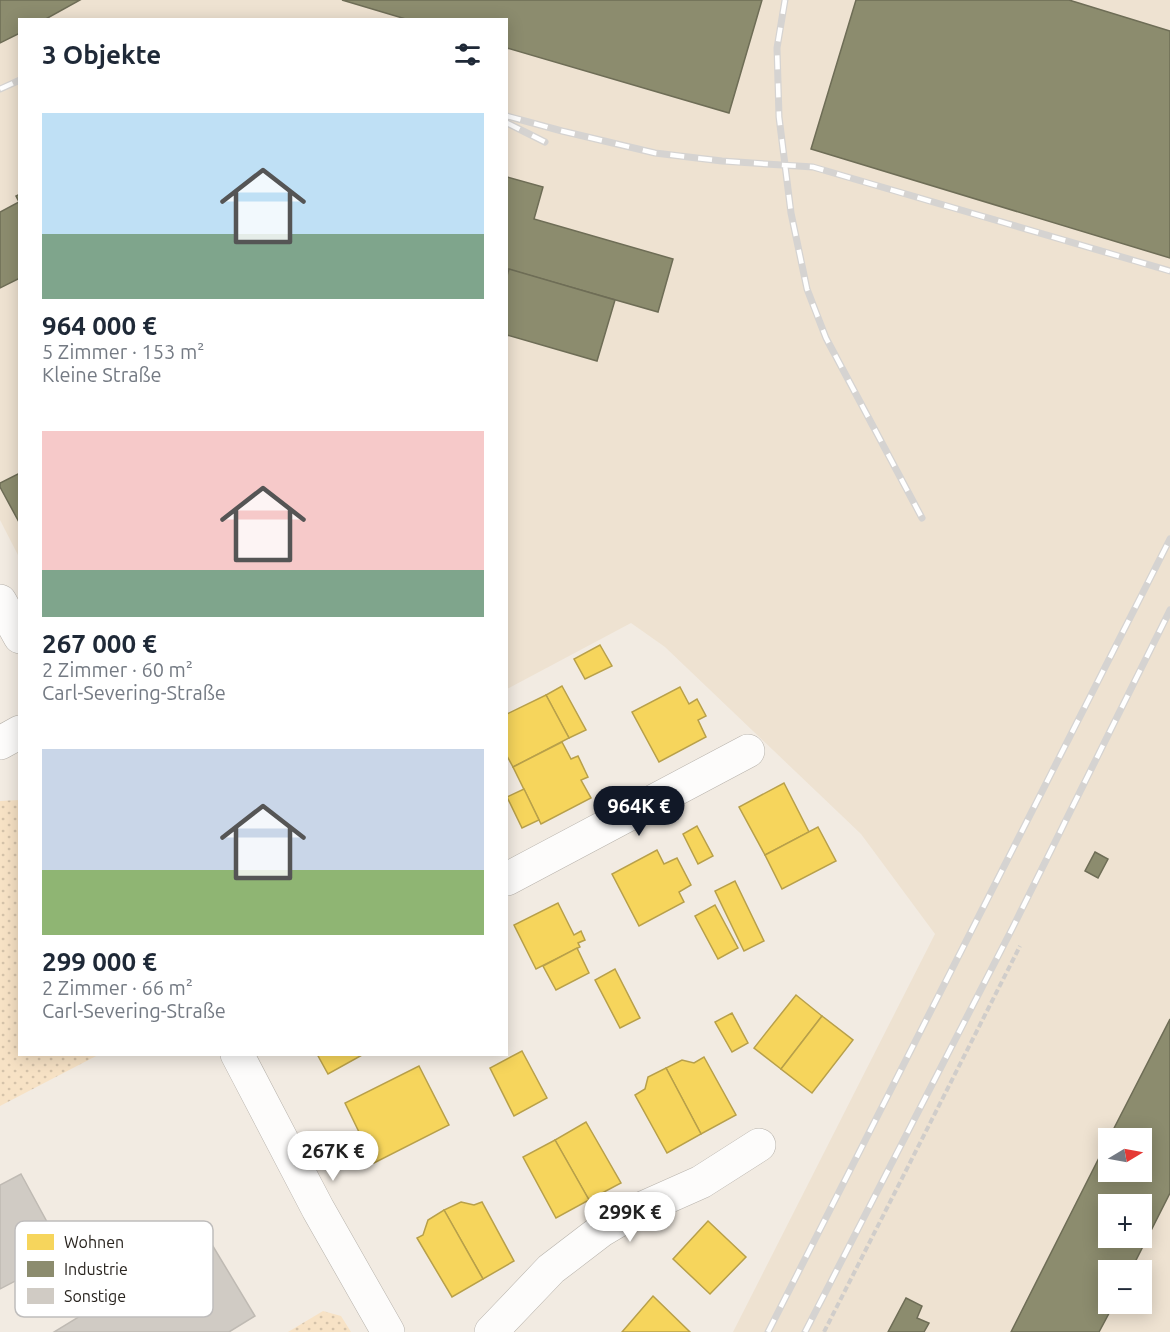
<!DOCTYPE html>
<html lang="de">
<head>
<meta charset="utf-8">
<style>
	body { margin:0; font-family:Ubuntu,sans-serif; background:#f2f2f3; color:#1f2937; height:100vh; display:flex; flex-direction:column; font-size:22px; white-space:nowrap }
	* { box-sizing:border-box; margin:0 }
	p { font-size:20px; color:#747a83 }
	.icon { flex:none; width:33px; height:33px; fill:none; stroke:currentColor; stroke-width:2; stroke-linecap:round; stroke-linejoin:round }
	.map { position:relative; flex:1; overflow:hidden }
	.sheet { position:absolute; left:18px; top:18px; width:490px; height:1038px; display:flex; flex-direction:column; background:#fff; border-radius:0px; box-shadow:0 3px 15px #0003 }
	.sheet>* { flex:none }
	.needle { width:39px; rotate:80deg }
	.fabs { position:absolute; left:1098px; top:1128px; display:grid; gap:12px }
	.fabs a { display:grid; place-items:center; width:54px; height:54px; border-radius:0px; background:#fff; box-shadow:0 3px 15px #0003; font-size:30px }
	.price { position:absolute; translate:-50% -51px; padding:0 14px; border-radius:21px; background:#fff; color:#222; font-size:20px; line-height:39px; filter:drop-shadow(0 2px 3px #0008) }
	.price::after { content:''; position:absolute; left:50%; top:36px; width:18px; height:14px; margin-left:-9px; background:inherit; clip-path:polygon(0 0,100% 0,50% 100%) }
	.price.current { background:#111827; color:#fff }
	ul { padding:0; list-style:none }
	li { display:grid; align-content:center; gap:12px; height:318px; padding:0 24px }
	li span { display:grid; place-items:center; height:186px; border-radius:0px; color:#555 }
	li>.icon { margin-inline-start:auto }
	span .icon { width:108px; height:108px; fill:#fffc; stroke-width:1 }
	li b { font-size:26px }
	h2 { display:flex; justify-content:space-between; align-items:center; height:72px; padding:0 24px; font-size:26px }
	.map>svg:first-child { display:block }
</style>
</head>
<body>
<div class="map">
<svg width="1170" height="1332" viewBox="0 0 1170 1332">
	<defs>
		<pattern id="grass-dots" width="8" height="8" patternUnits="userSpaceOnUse" patternTransform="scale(1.5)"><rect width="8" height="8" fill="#f7e2c5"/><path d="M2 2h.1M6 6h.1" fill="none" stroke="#d4c2a9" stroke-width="1.8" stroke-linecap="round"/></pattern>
	</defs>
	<rect width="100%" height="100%" fill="#f2ebe2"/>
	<!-- built -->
	<path fill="#eee2d1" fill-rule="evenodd" d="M0 0H1170V1332H733L935 934 861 834 665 647 631 623 507 689V20H20L19 557 0 520ZM1108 1138H1142V1172H1108ZM1108 1204H1142V1238H1108ZM1108 1270H1142V1304H1108Z"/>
	<!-- grass -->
	<g fill="url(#grass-dots)">
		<path d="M19 800 20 1054 98 1055 0 1106V801Z"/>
		<path d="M323 1311 341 1316 351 1332H288Z"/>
	</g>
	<!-- homes -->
	<g fill="#f6d55c" stroke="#b8a04a" stroke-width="1.5">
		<path d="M600 645 612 666 585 679 574 659Z"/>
		<path d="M562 686 586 730 569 738 546 695Z"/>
		<path d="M680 687 689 704 697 699 706 716 698 720 706 737 659 762 632 712Z"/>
		<path d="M546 695 569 738 513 767 507 756V714Z"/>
		<path d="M562 742 571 759 578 756 588 777 581 780 591 798 541 824 513 767Z"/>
		<path d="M784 783 809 832 765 855 739 807Z"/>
		<path d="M524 789 539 820 522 828 507 797Z"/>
		<path d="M697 826 713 856 698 864 683 834Z"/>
		<path d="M818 827 836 861 782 889 765 855Z"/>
		<path d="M657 850 664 864 677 858 691 885 679 892 684 902 639 926 612 874Z"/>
		<path d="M735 881 764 941 744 951 715 891Z"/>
		<path d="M558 903 574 935 581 931 585 940 578 943 580 947 536 969 514 925Z"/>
		<path d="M715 905 738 948 718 959 695 916Z"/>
		<path d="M577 948 589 973 556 990 543 966Z"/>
		<path d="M615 969 640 1018 620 1028 595 980Z"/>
		<path d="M796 995 822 1016 781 1069 754 1048Z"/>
		<path d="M732 1013 748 1043 732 1052 715 1022Z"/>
		<path d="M822 1016 853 1040 812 1093 781 1069Z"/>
		<path d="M522 1051 547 1098 514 1116 490 1068Z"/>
		<path d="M317 1054H364L328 1074Z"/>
		<path d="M704 1057 736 1115 701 1134 666 1068 682 1060 694 1063Z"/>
		<path d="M419 1066 449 1125 374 1163 345 1103Z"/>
		<path d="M666 1068 701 1134 667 1153 635 1095 645 1089 648 1077Z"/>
		<path d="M586 1122 621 1183 589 1200 555 1140Z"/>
		<path d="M555 1140 589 1200 556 1218 523 1157Z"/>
		<path d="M461 1202 474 1205 482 1202 514 1261 483 1279 444 1210Z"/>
		<path d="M444 1210 483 1279 452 1297 417 1238 423 1235 428 1220Z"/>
		<path d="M708 1221 746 1257 710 1294 673 1259Z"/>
		<path d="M653 1296 690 1332H622Z"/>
	</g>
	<!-- industry -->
	<g fill="#8c8c6e" stroke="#6e6d56" stroke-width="1.5" fill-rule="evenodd">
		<path d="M0 0H80L44 20H20V33L0 43Z"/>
		<path d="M342 0H762L729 113 507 48V20H409Z"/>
		<path d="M856 0H1069L1170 31V258L811 149Z"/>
		<path d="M507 177 543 187 534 219 673 259 658 312 507 269Z"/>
		<path d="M20 194V278L0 288V212L19 202 16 196Z"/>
		<path d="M509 269 615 300 597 361 507 335V276Z"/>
		<path d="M20 473V524L0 487V483Z"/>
		<path d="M1095 852 1108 859 1098 878 1085 871Z"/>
		<path d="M1170 1019V1193L1131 1270H1108V1304H1114L1099 1332H1011L1108 1140V1172H1142V1138H1109ZM1108 1204H1142V1238H1108Z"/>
		<path d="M906 1298 922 1306 917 1318 929 1323 924 1332H888Z"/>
	</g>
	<!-- building -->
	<g fill="#d0cbc4" stroke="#bfbab3" stroke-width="1.5">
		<path d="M21 1174 65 1255 0 1289V1185Z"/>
		<path d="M208 1238 255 1316 229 1332H54Z"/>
	</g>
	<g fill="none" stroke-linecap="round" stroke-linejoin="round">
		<defs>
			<g id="minor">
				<path d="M0 743 20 732"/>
				<path d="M507 879 748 751"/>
				<path d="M491 1332 551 1269 602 1230 629 1214 701 1182 759 1145"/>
			</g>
			<g id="tertiary">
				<path d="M0 601 20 637"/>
				<path d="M237 1054 318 1209 388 1332"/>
			</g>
		</defs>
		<!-- minor casing -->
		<use href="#minor" stroke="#b7b2ab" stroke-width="34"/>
		<!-- tertiary casing -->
		<use href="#tertiary" stroke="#b7b2ab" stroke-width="34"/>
		<!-- path -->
		<path stroke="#d0cdca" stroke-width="4" stroke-dasharray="6 3" stroke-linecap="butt" d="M824 1332 1020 946"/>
		<!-- minor -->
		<use href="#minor" stroke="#fdfcfb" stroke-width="33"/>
		<!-- tertiary -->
		<use href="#tertiary" stroke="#fdfcfb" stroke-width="33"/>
		<defs>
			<g id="rail">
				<path d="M785 0 777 48 779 117 791 213 807 289 826 338 922 518"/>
				<path d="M0 89 20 80"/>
				<path d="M507 116 562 131 655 153 722 161 813 167 1170 271"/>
				<path d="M507 123 545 142"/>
				<path d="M768 1332 1170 539"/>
				<path d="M805 1332 1013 927 1170 610"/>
			</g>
		</defs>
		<!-- rail casing -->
		<use href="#rail" stroke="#d5d3d1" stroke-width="7"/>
		<!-- rail -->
		<use href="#rail" stroke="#fff" stroke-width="4.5" stroke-dasharray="14" stroke-linecap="butt"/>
	</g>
	<!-- legend -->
	<rect x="15" y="1221" width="198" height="96" rx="9" fill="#fff" stroke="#bfbdbc" stroke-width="1.5"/>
	<rect x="27" y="1234" width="27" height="16" fill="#f6d55c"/>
	<rect x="27" y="1261" width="27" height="16" fill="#8c8c6e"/>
	<rect x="27" y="1288" width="27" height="16" fill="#d0cbc4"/>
	<g font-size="16" fill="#29241f">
		<text x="64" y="1248">Wohnen</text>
		<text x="64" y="1275">Industrie</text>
		<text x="64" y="1302">Sonstige</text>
	</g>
</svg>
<div class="fabs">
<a><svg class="needle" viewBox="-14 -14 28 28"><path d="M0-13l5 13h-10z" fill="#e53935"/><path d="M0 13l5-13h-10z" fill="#747a83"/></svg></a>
<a>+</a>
<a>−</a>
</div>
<b class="price current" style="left:639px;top:837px">964K €</b>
<b class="price" style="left:333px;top:1182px">267K €</b>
<b class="price" style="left:630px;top:1243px">299K €</b>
<section class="sheet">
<h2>3 Objekte<svg class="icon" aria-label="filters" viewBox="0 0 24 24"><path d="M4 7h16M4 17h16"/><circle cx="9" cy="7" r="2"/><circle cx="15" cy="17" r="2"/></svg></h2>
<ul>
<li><span style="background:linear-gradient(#bfe0f5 65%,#7fa58c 0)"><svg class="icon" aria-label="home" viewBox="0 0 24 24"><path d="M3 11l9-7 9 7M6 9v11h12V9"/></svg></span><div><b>964 000 €</b><p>5 Zimmer · 153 m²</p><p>Kleine Straße</p></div></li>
<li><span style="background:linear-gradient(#f6c9c9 75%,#7fa58c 0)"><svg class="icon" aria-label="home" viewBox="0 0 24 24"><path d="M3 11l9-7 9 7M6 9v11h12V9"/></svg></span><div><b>267 000 €</b><p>2 Zimmer · 60 m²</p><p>Carl-Severing-Straße</p></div></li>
<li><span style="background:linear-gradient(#c9d6e8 65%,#8fb573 0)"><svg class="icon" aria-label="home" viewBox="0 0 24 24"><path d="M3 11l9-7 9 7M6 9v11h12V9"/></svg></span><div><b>299 000 €</b><p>2 Zimmer · 66 m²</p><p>Carl-Severing-Straße</p></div></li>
</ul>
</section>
</div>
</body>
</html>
